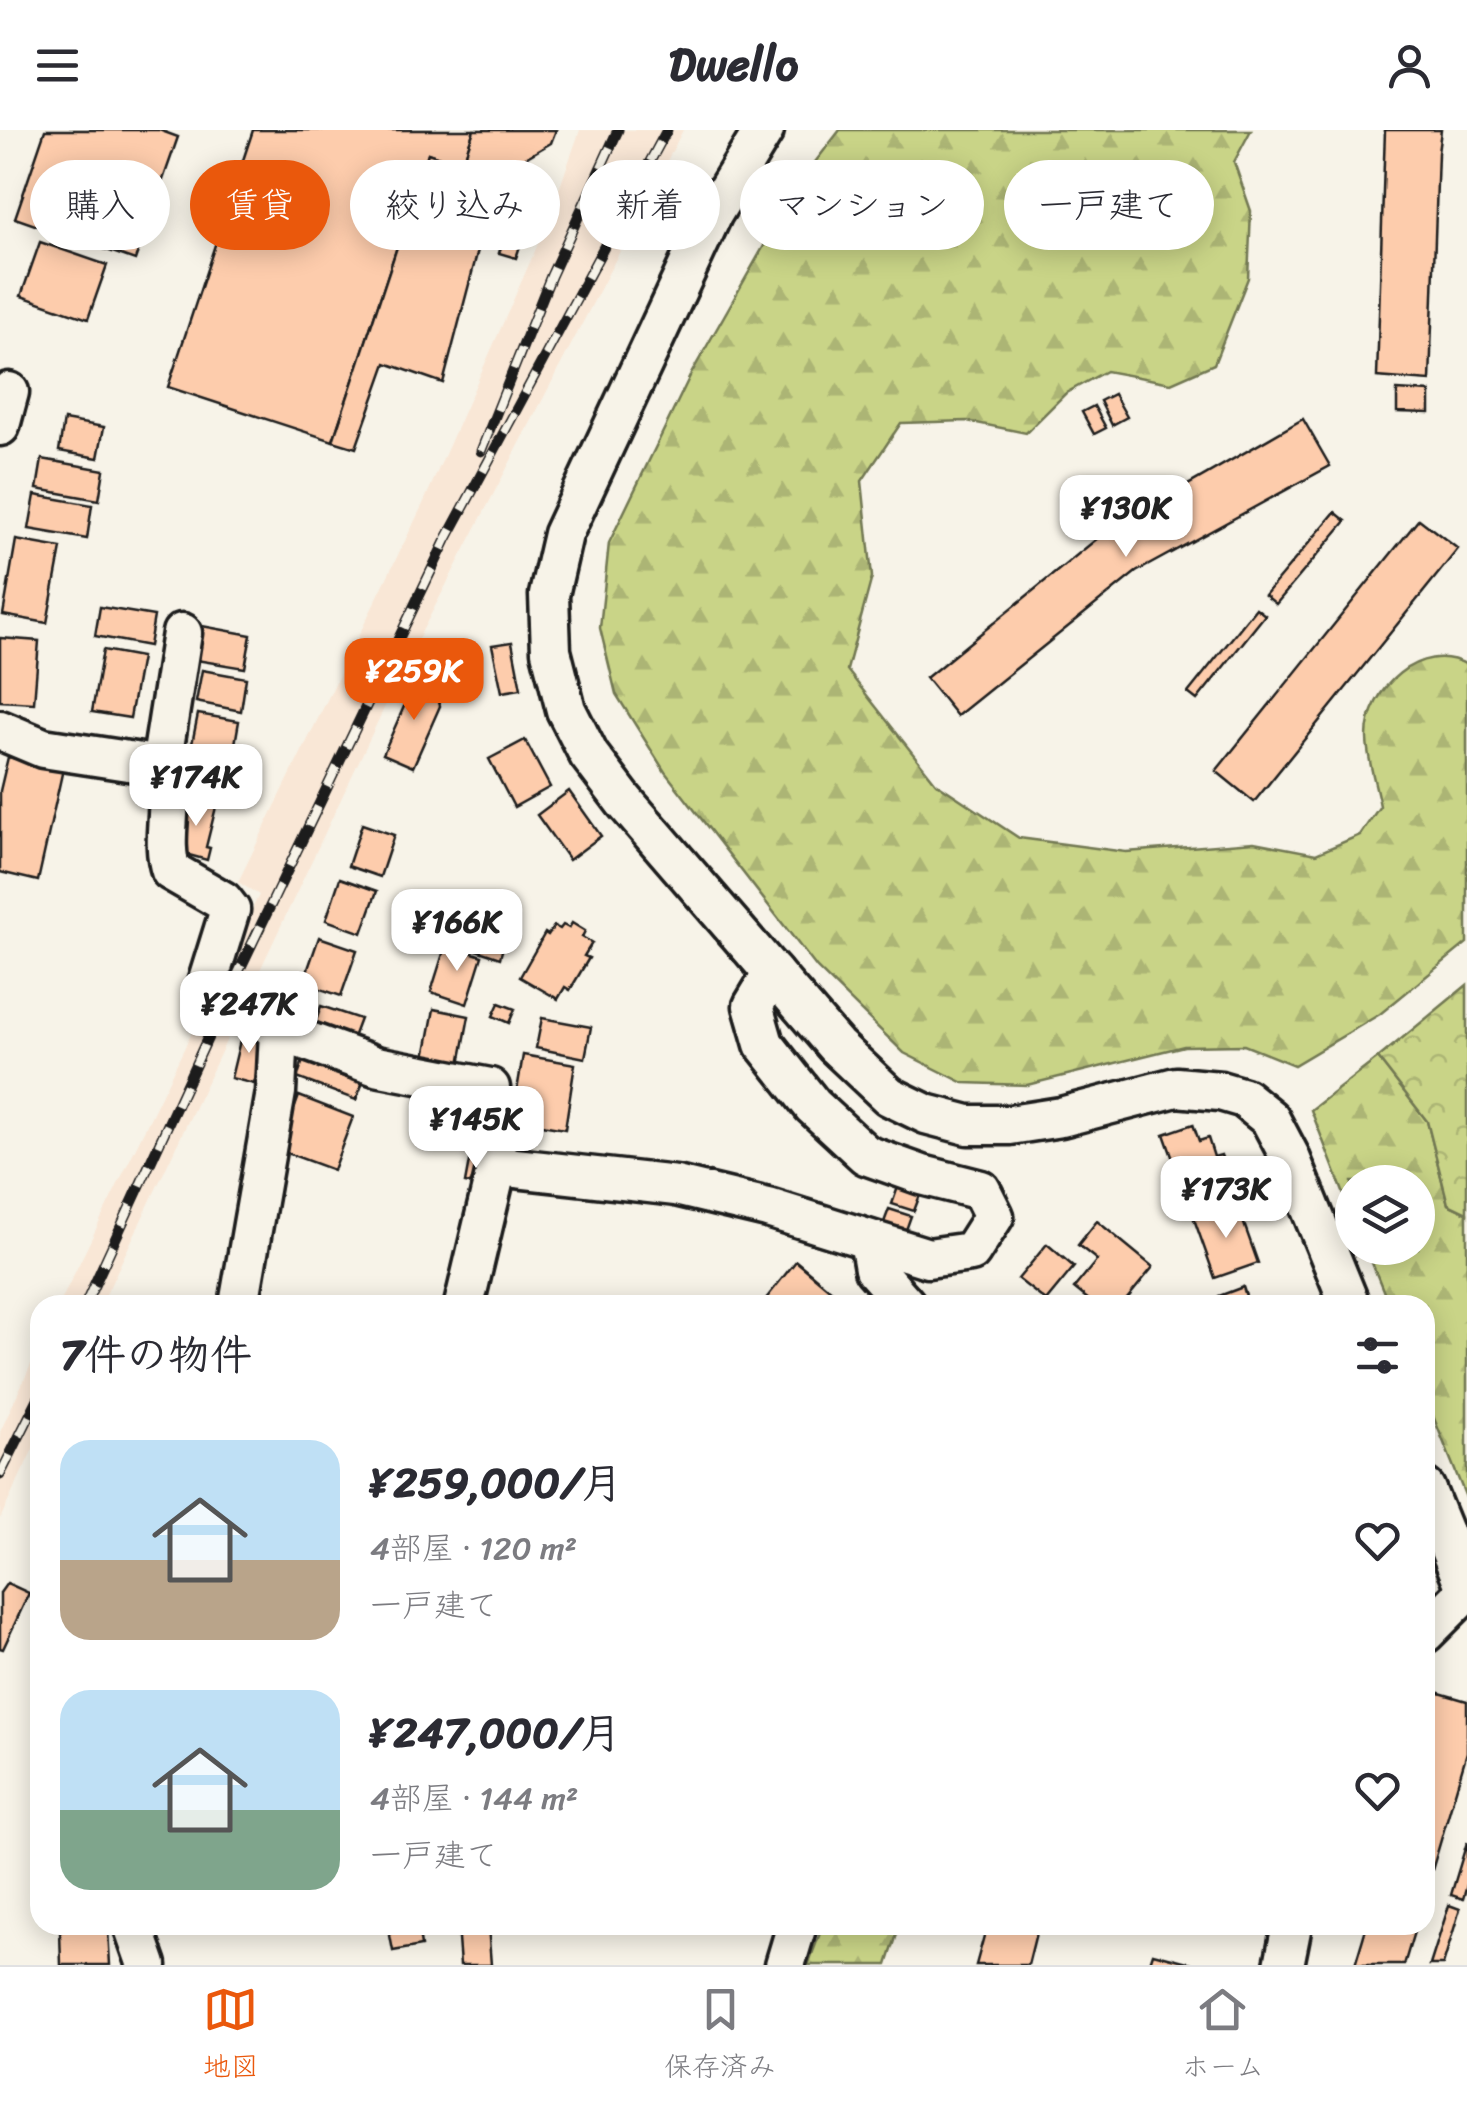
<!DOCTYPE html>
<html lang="ja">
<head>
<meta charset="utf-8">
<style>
	body { margin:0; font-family:Sriracha,"Klee One",sans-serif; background:#f7f7f7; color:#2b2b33; height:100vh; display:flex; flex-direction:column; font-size:38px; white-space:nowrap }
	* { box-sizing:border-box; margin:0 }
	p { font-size:32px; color:#7c7c81 }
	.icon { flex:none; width:55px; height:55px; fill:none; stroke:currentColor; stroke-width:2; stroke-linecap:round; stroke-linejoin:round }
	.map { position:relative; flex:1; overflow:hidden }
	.side { position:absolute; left:30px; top:1165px; width:1405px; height:640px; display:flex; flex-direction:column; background:#fff; border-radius:30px; box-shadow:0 5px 25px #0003 }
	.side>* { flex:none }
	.hud { position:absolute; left:30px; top:30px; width:1408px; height:90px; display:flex; gap:20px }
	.fabs { position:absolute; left:1335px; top:1035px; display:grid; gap:20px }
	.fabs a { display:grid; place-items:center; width:100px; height:100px; border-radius:50%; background:#fff; box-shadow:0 5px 25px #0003; font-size:50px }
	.price { position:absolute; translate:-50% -85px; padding:0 22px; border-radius:20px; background:#fff; color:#222; font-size:32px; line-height:65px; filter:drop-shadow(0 2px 5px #0008) }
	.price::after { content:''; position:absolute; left:50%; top:60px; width:30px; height:22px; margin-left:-15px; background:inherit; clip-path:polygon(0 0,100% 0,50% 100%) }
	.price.on { background:#ea580c; color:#fff }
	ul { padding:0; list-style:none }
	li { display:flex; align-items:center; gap:30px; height:250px; padding:0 30px }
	li span { display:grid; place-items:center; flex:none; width:280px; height:200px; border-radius:30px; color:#555 }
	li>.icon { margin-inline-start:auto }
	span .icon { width:120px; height:120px; fill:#fffc; stroke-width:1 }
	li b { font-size:42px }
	h2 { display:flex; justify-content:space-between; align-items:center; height:120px; padding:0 30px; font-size:42px }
	.tag { padding:0 35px; border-radius:45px; background:#fff; box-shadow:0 5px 25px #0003; font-size:35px; line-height:90px }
	.tag.on { background:#ea580c; color:#fff }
	header { display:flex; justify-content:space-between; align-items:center; height:130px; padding:0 30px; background:#fff; font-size:45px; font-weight:700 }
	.tabs { display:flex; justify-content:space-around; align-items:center; height:140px; border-top:2px solid #e1e1e2; background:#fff; font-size:28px; color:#7c7c81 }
	.tabs a { display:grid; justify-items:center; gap:5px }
	.tabs .on { color:#ea580c }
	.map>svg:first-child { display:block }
</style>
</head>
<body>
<header><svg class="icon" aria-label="menu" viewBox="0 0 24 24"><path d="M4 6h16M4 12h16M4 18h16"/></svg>Dwello<svg class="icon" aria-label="person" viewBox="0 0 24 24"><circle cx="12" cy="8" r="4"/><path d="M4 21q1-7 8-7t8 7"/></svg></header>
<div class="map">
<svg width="1467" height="1835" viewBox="0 0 1467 1835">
	<defs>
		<pattern id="forest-firs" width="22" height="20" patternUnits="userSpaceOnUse" patternTransform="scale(2.5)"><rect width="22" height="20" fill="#c9d487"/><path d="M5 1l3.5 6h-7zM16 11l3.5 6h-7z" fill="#acb574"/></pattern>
		<pattern id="park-crowns" width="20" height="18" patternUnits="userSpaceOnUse" patternTransform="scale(2.5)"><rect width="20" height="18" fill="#c9d487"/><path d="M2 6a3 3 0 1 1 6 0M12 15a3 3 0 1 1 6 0" fill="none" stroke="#acb574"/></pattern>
	</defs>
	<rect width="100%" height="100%" fill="#f7f3e8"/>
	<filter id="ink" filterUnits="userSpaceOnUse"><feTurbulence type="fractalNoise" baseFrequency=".01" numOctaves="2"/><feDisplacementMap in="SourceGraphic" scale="20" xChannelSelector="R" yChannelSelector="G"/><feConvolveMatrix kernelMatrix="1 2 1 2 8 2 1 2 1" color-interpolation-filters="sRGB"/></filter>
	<g filter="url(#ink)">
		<!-- built -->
		<g fill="#f9e7d6">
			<path d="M580 0H683L406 532 101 1175H59L259 765 238 752 423 374 546 96Z"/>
			<path d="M40 1215V1304L0 1389V1302Z"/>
		</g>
		<!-- forest -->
		<g fill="url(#forest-firs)" stroke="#727852" stroke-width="2.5">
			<path d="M840 0H1251L1234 32 1251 81 1248 148 1214 234 1171 253 1106 241 1066 263 1026 303 967 291 901 293 862 351 872 447 847 540 936 653 1019 708 1126 722 1254 712 1316 724 1360 705 1380 676C1376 654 1367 629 1367 607 1367 559 1421 509 1467 535V813L1380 884 1294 935 1244 915 1184 916 1027 955 964 953 904 923 817 838 665 642 616 564 600 498 609 413 691 244 802 49Z"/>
			<path d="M1378 928 1427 991 1448 1074 1467 1083V1370L1425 1266V1175H1389L1366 1118H1418V1052H1352V1085L1311 980Z"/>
			<path d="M823 1795H900L887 1835H808Z"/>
		</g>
		<!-- park -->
		<path fill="url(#park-crowns)" stroke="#727852" stroke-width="2.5" d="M1467 855V1083L1448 1074 1427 991 1378 928Z"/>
		<!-- building -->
		<g fill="#fdccac" stroke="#1c1c1c" stroke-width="2.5">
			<path d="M45 0H159L178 7 135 130 15 88Z"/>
			<path d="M253 0H474L462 35 428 23 333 311 168 257Z"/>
			<path d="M474 0H556L551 13 498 44 443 253 386 233 356 318 333 311 428 23 462 35Z"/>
			<path d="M1385 0H1441L1438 23 1430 251 1377 247Z"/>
			<path d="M527 39 544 45 516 128 499 123Z"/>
			<path d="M40 112 107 135 88 189 21 166Z"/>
			<path d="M1397 260 1430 262V283L1397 282Z"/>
			<path d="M1114 264 1127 287 1112 295 1100 271Z"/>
			<path d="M1094 276 1106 298 1094 304 1082 282Z"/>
			<path d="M1303 289 1330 336 1136 442 957 586 926 548 1104 403Z"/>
			<path d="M64 290 104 297 98 328 59 321Z"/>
			<path d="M42 329 104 340 99 370 37 359Z"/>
			<path d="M35 365 92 375 87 409 29 399Z"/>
			<path d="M1335 382 1346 391 1276 474 1265 465Z"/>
			<path d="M1419 389 1458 419 1254 672 1216 641Z"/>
			<path d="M16 410 61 418 47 493 3 485Z"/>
			<path d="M100 477 154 486 149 516 95 506Z"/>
			<path d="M1256 478 1265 485 1197 570 1188 563Z"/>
			<path d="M202 496 251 505 245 538 196 530Z"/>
			<path d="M0 508 39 511 34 573 0 571Z"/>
			<path d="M512 512 521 559 502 562 492 515Z"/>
			<path d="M103 520 141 527 130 588 92 582Z"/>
			<path d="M202 540 246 548 241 581 196 572Z"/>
			<path d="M417 547 434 554 440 576 413 637 383 624Z"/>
			<path d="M198 584 239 591 231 637 202 632 205 616 192 614Z"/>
			<path d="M525 610 550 657 514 677 489 629Z"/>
			<path d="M8 627 63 639 38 751 0 742V661Z"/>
			<path d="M569 661 601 706 569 730 537 685Z"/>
			<path d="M184 669 216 677 206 717 210 718 207 730 178 722Z"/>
			<path d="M362 694 394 705 380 747 348 736Z"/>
			<path d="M340 748 377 761 362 803 326 790Z"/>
			<path d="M572 793 585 801 582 807 592 813 584 826 589 828 570 860 565 857 558 869 520 847 545 803 548 805 554 796 560 799 563 795 569 798Z"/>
			<path d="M476 801 505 810 500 828 470 818Z"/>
			<path d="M319 807 357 820 341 866 303 853Z"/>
			<path d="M446 814 482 826 467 874 431 862Z"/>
			<path d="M499 873 515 879 509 893 493 886Z"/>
			<path d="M321 876 360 889 351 913 313 900Z"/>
			<path d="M434 879 469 886 460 934 425 927Z"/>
			<path d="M542 888 591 897 585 928 536 918Z"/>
			<path d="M243 898 266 903 254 954 231 948Z"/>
			<path d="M306 922 366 945 356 970 297 948Z"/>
			<path d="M523 925 575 934 565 999 512 990Z"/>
			<path d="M299 966 353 987 333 1040 279 1020Z"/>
			<path d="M1193 994 1199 1011 1208 1008 1214 1027 1221 1025 1229 1048 1185 1063 1164 1004Z"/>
			<path d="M470 1026 486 1029 481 1056 465 1053Z"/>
			<path d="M898 1057 920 1065 914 1081 892 1074Z"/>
			<path d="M1237 1074 1258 1133 1215 1148 1194 1089Z"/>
			<path d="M889 1079 911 1086 905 1103 883 1095Z"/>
			<path d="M1097 1091 1153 1137 1122 1175H1095L1074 1158 1097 1130 1078 1115Z"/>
			<path d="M1047 1114 1074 1137 1046 1171 1018 1149Z"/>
			<path d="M796 1131 839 1167 833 1175H761Z"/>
			<path d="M1243 1157 1249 1175H1223L1219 1166Z"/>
			<path d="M7 1453 29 1463 3 1519 0 1518V1463Z"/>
			<path d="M1436 1562 1467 1571V1622L1425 1764V1598Z"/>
			<path d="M1467 1712V1755L1463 1769 1451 1765Z"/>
			<path d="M1449 1775 1460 1779 1443 1835H1430Z"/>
			<path d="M388 1795H418L421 1816 393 1821Z"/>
			<path d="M488 1795 491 1835H460L457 1796Z"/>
			<path d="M987 1795H1038L1028 1835H976Z"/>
			<path d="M1367 1795H1416L1404 1835H1355Z"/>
			<path d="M108 1799 110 1835H61L60 1801Z"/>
			<path d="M1153 1823 1199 1835H1149Z"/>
		</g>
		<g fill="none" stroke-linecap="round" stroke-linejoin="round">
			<defs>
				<g id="minor">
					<path d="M764 0 713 83 563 404 549 465 551 521 566 580 589 625 624 671 836 916 889 966 926 984 968 995H1010L1061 987 1176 957 1220 961 1244 968 1270 989 1289 1025 1350 1175"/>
					<path d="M0 296 9 262"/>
					<path d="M0 600 43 618 161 636C178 668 159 706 171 741L223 771 230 780 207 854 279 901 376 936 490 958 497 1036 464 1175"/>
					<path d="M161 636 182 503"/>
					<path d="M497 1036 676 1056 768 1078 928 1128 971 1122 994 1086 981 1060 922 1045 866 1025 813 976 764 914 753 876 773 843"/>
					<path d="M869 1110 874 1139 906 1175"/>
					<path d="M239 1175 276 962 279 901"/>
					<path d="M1425 1358 1467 1461"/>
					<path d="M1425 1503 1467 1461"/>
					<path d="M133 1795 147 1835"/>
					<path d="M785 1835 797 1795"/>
					<path d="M1284 1835 1292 1795"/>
				</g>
			</defs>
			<!-- minor casing -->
			<use href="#minor" stroke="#1c1c1c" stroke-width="45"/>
			<!-- minor -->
			<use href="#minor" stroke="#f7f3e8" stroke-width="38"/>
			<defs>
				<g id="rail">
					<path d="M481 321 551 146 618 0"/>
					<path d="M85 1175 226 868 446 410 667 0"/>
					<path d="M0 1345 40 1265"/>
				</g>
			</defs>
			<!-- rail casing -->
			<use href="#rail" stroke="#1c1c1c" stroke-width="11"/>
			<!-- rail -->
			<use href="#rail" stroke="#f7f3e8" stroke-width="8" stroke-dasharray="22" stroke-linecap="butt"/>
		</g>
	</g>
</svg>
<div class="fabs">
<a><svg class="icon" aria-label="layers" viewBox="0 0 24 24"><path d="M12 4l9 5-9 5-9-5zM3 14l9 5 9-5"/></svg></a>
</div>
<b class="price" style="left:1126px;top:430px">¥130K</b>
<b class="price on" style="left:414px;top:593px">¥259K</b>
<b class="price" style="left:196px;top:699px">¥174K</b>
<b class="price" style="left:457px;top:844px">¥166K</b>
<b class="price" style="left:249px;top:926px">¥247K</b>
<b class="price" style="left:476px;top:1041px">¥145K</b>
<b class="price" style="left:1226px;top:1111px">¥173K</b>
<div class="hud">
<a class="tag">購入</a>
<a class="tag on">賃貸</a>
<a class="tag">絞り込み</a>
<a class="tag">新着</a>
<a class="tag">マンション</a>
<a class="tag">一戸建て</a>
</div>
<section class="side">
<h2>7件の物件<svg class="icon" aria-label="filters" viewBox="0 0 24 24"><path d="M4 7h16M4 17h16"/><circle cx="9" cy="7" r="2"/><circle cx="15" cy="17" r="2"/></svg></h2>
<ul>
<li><span style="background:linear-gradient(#bfe0f5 60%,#b9a48a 0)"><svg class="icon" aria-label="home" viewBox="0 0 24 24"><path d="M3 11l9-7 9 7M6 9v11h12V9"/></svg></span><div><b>¥259,000/月</b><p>4部屋 · 120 m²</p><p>一戸建て</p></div><svg class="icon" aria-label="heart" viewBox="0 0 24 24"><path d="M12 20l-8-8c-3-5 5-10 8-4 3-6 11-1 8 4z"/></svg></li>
<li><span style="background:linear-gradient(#bfe0f5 60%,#7fa58c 0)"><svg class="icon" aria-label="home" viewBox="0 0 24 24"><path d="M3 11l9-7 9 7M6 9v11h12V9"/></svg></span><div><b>¥247,000/月</b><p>4部屋 · 144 m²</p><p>一戸建て</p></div><svg class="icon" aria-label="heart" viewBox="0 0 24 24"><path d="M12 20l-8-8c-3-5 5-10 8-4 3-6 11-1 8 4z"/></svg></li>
</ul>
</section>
</div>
<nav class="tabs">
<a class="on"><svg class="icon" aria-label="map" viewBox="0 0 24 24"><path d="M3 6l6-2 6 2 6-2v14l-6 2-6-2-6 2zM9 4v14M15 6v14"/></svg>地図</a>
<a><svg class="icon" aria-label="saved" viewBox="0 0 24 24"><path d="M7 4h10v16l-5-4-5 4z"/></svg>保存済み</a>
<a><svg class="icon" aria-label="home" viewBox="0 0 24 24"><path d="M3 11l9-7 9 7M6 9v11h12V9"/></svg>ホーム</a>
</nav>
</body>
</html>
